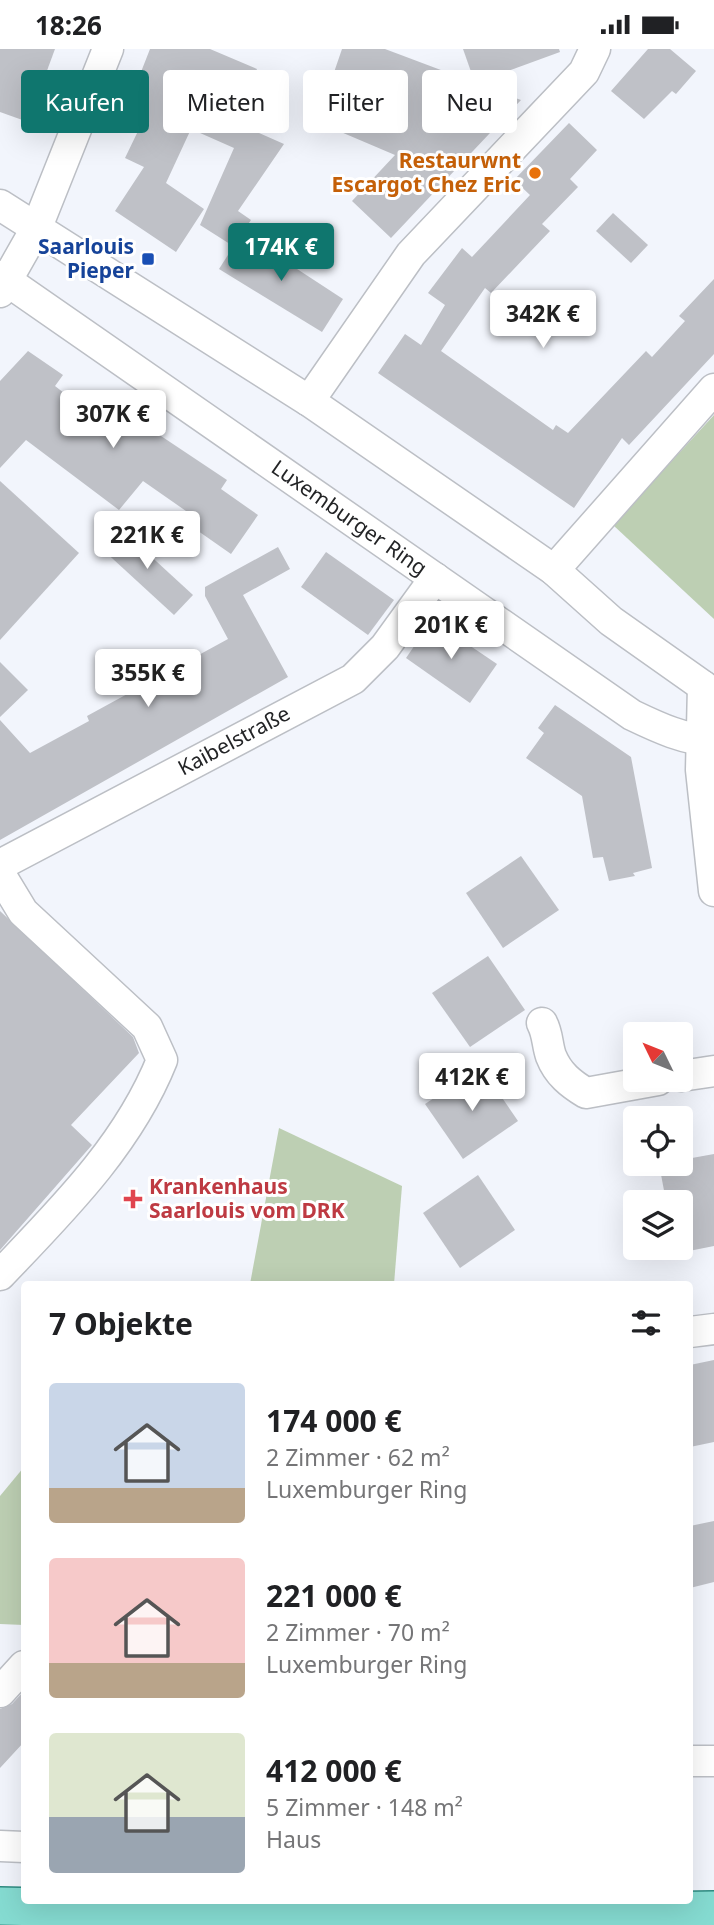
<!DOCTYPE html>
<html lang="de">
<head>
<meta charset="utf-8">
<style>
	body { margin:0; font-family:"Noto Sans",sans-serif; background:#f2f2f2; color:#202124; height:100vh; display:flex; flex-direction:column; font-size:26px; white-space:nowrap }
	* { box-sizing:border-box; margin:0 }
	p { font-size:23px; color:#757577 }
	.icon { flex:none; width:38px; height:38px; fill:none; stroke:currentColor; stroke-width:2; stroke-linecap:round; stroke-linejoin:round }
	.map { position:relative; flex:1; overflow:hidden }
	.panel { position:absolute; left:21px; top:1232px; width:672px; height:623px; display:flex; flex-direction:column; background:#fff; border-radius:7px; box-shadow:0 7px 28px #0002 }
	.panel>* { flex:none }
	.guide { position:absolute; left:21px; top:21px; width:672px; height:63px; display:flex; gap:14px }
	.needle { width:46px; rotate:313deg }
	.buttons { position:absolute; left:623px; top:973px; display:grid; gap:14px }
	.buttons a { display:grid; place-items:center; width:70px; height:70px; border-radius:7px; background:#fff; box-shadow:0 7px 28px #0002; font-size:35px }
	.price { position:absolute; translate:-50% -60px; padding:0 16px; border-radius:7px; background:#fff; color:#222; font-size:23px; line-height:46px; filter:drop-shadow(0 2px 4px #0008) }
	.price::after { content:''; position:absolute; left:50%; top:42px; width:21px; height:16px; margin-left:-10px; background:inherit; clip-path:polygon(0 0,100% 0,50% 100%) }
	.price.active { background:#0f766e; color:#fff }
	ul { padding:0; list-style:none }
	li { display:flex; align-items:center; gap:21px; height:175px; padding:0 28px }
	li span { display:grid; place-items:center; flex:none; width:196px; height:140px; border-radius:7px; color:#555 }
	li>.icon { margin-inline-start:auto }
	span .icon { width:84px; height:84px; fill:#fffc; stroke-width:1 }
	li b { font-size:30px }
	h2 { display:flex; justify-content:space-between; align-items:center; height:84px; padding:0 28px; font-size:30px }
	.tag { padding:0 24px; border-radius:7px; background:#fff; box-shadow:0 7px 28px #0002; font-size:24px; line-height:63px }
	.tag.active { background:#0f766e; color:#fff }
	.status { display:flex; justify-content:space-between; align-items:center; height:49px; padding:0 35px; background:#fff; direction:ltr }
	.status svg { height:19px; fill:currentColor }
	.map>svg:first-child { display:block }
</style>
</head>
<body>
<div class="status"><b>18:26</b><svg viewBox="0 0 49 12"><path d="M0 12V9h3v3zM5 12V6h3v6zM10 12V3h3v9zM15 12V0h3v12zM26 1h20v11H26zM47 4h2v5h-2z"/></svg></div>
<div class="map">
<svg width="714" height="1876" viewBox="0 0 714 1876">
	<rect width="100%" height="100%" fill="#f2f5fc"/>
	<!-- green -->
	<g fill="#bdcfb3">
		<path d="M714 366V570L613 476Z"/>
		<path d="M279 1079 402 1137 394 1235H250Z"/>
		<path d="M24 1418V1576L0 1575V1447Z"/>
	</g>
	<!-- building -->
	<g fill="#bfc1c7">
		<path d="M0 0H55L28 73 0 63Z"/>
		<path d="M150 0H210L257 20 234 73 284 95 238 162 251 171 233 197 200 176 234 99 191 80 166 134 204 160 176 203 115 162 144 118 125 109 139 80 121 74Z"/>
		<path d="M342 0H385L521 51 391 189 352 152 395 106 308 69 330 35Z"/>
		<path d="M463 0H559L560 3 475 34Z"/>
		<path d="M648 0H670L696 22 676 45 672 42 644 70 611 42Z"/>
		<path d="M569 74 597 101 570 130 578 138 542 175 550 182 491 244 485 239 441 302 553 381 556 376 568 384 646 302 652 308 685 272 679 267 714 230V305L629 396 622 389 574 459 378 324 405 285 421 296 445 256 428 244 462 199 472 208 530 146 514 131Z"/>
		<path d="M613 164 648 196 631 214 596 182Z"/>
		<path d="M242 184 343 250 322 283 219 220Z"/>
		<path d="M28 302 63 326 55 337 92 366 109 342 166 381 161 387 227 431 221 440 258 466 231 505 191 477 196 469 143 432 119 461 26 391 0 419V332Z"/>
		<path d="M0 432 79 504 0 591Z"/>
		<path d="M120 479 193 546 174 566 101 499Z"/>
		<path d="M278 498 290 520 243 546 288 628 0 791V671L30 704 89 672 87 667 228 590 205 547V538Z"/>
		<path d="M326 503 394 551 368 586 301 538Z"/>
		<path d="M432 571 497 615 470 654 406 609Z"/>
		<path d="M0 613 28 641 0 668Z"/>
		<path d="M555 656 631 708 652 819 633 824 635 827 609 832 603 808 593 809 582 747 526 709 544 684 538 679Z"/>
		<path d="M521 807 559 861 503 899 466 844Z"/>
		<path d="M0 862 133 988 139 1004 71 1076 92 1096 0 1201Z"/>
		<path d="M488 907 525 961 470 998 432 944Z"/>
		<path d="M481 1018 518 1072 463 1110 425 1055Z"/>
		<path d="M714 1105V1197L684 1203 681 1149 666 1152 659 1115H681V1111Z"/>
		<path d="M478 1126 515 1181 460 1219 423 1164Z"/>
		<path d="M714 1311V1393L690 1398V1316Z"/>
		<path d="M714 1472V1533L690 1539V1477Z"/>
		<path d="M24 1642V1693L0 1719V1660L12 1655Z"/>
	</g>
	<g fill="none" stroke-linecap="round" stroke-linejoin="round">
		<defs>
			<g id="minor">
				<path d="M0 156 309 352 554 521 611 572 703 637"/>
				<path d="M0 227 632 666C659 679 685 691 714 692"/>
				<path d="M0 243 37 178 108 0"/>
				<path d="M309 352 411 205 584 23 595 0"/>
				<path d="M554 521 714 340"/>
				<path d="M703 637 701 721 714 842"/>
				<path d="M0 816 353 630 385 598 435 529"/>
				<path d="M0 825 23 863 147 978 162 1011C128 1096 62 1161 0 1226"/>
				<path d="M542 974C548 985 547 996 551 1007 558 1025 571 1035 586 1044L658 1031"/>
				<path d="M681 1027 714 1022"/>
				<path d="M690 1283 714 1280"/>
				<path d="M0 1643 24 1617"/>
				<path d="M690 1712H714"/>
				<path d="M0 1797 24 1798"/>
			</g>
			<path id="major" d="M0 1857 408 1866 714 1861"/>
		</defs>
		<!-- minor casing -->
		<use href="#minor" stroke="#bcbfc5" stroke-width="33"/>
		<!-- major casing -->
		<use href="#major" stroke="#2d8b81" stroke-width="40"/>
		<!-- minor -->
		<use href="#minor" stroke="#fff" stroke-width="30"/>
		<!-- major -->
		<use href="#major" stroke="#85dbd1" stroke-width="37"/>
	</g>
	<!-- markers -->
	<circle fill="#e8710a" stroke="#fff" stroke-width="2.5" cx="535" cy="124" r="7"/>
	<rect fill="#1a4fb4" stroke="#fff" stroke-width="2.5" x="141" y="203" width="14" height="14" rx="3.5"/>
	<path fill="#e0444e" stroke="#fff" stroke-width="2.5" d="M129.5 1139.5h7v7h7v7h-7v7h-7v-7h-7v-7h7z"/>
	<g text-anchor="middle" stroke-width="6" stroke-linejoin="round" paint-order="stroke">
		<!-- food labels -->
		<g font-size="21" font-weight="bold" fill="#c56008" stroke="#fff" text-anchor="end">
			<text x="521" y="119">Restaurwnt<tspan x="521" dy="24">Escargot Chez Eric</tspan></text>
		</g>
		<!-- transit labels -->
		<g font-size="21" font-weight="bold" fill="#164399" stroke="#fff" text-anchor="end">
			<text x="134" y="205">Saarlouis<tspan x="134" dy="24">Pieper</tspan></text>
		</g>
		<!-- street labels -->
		<g font-size="21" fill="#232426" stroke="#fff">
			<text transform="translate(349 469) rotate(35)" y="7">Luxemburger Ring</text>
			<text transform="translate(234 692) rotate(-28)" y="7">Kaibelstraße</text>
		</g>
		<!-- health labels -->
		<g font-size="21" font-weight="bold" fill="#be3a42" stroke="#fff" text-anchor="start">
			<text x="149" y="1145">Krankenhaus<tspan x="149" dy="24">Saarlouis vom DRK</tspan></text>
		</g>
	</g>
</svg>
<div class="buttons">
<a><svg class="needle" viewBox="-14 -14 28 28"><path d="M0-13l5 13h-10z" fill="#e53935"/><path d="M0 13l5-13h-10z" fill="#757577"/></svg></a>
<a><svg class="icon" aria-label="locate" viewBox="0 0 24 24"><circle cx="12" cy="12" r="6"/><path d="M12 2v4M12 18v4M2 12h4M18 12h4"/></svg></a>
<a><svg class="icon" aria-label="layers" viewBox="0 0 24 24"><path d="M12 4l9 5-9 5-9-5zM3 14l9 5 9-5"/></svg></a>
</div>
<b class="price active" style="left:281px;top:234px">174K €</b>
<b class="price" style="left:543px;top:301px">342K €</b>
<b class="price" style="left:113px;top:401px">307K €</b>
<b class="price" style="left:147px;top:522px">221K €</b>
<b class="price" style="left:451px;top:612px">201K €</b>
<b class="price" style="left:148px;top:660px">355K €</b>
<b class="price" style="left:472px;top:1064px">412K €</b>
<div class="guide">
<a class="tag active">Kaufen</a>
<a class="tag">Mieten</a>
<a class="tag">Filter</a>
<a class="tag">Neu</a>
</div>
<section class="panel">
<h2>7 Objekte<svg class="icon" aria-label="filters" viewBox="0 0 24 24"><path d="M4 7h16M4 17h16"/><circle cx="9" cy="7" r="2"/><circle cx="15" cy="17" r="2"/></svg></h2>
<ul>
<li><span style="background:linear-gradient(#c9d6e8 75%,#b9a48a 0)"><svg class="icon" aria-label="home" viewBox="0 0 24 24"><path d="M3 11l9-7 9 7M6 9v11h12V9"/></svg></span><div><b>174 000 €</b><p>2 Zimmer · 62 m²</p><p>Luxemburger Ring</p></div></li>
<li><span style="background:linear-gradient(#f6c9c9 75%,#b9a48a 0)"><svg class="icon" aria-label="home" viewBox="0 0 24 24"><path d="M3 11l9-7 9 7M6 9v11h12V9"/></svg></span><div><b>221 000 €</b><p>2 Zimmer · 70 m²</p><p>Luxemburger Ring</p></div></li>
<li><span style="background:linear-gradient(#dfe7d0 60%,#9aa5b1 0)"><svg class="icon" aria-label="home" viewBox="0 0 24 24"><path d="M3 11l9-7 9 7M6 9v11h12V9"/></svg></span><div><b>412 000 €</b><p>5 Zimmer · 148 m²</p><p>Haus</p></div></li>
</ul>
</section>
</div>
</body>
</html>
